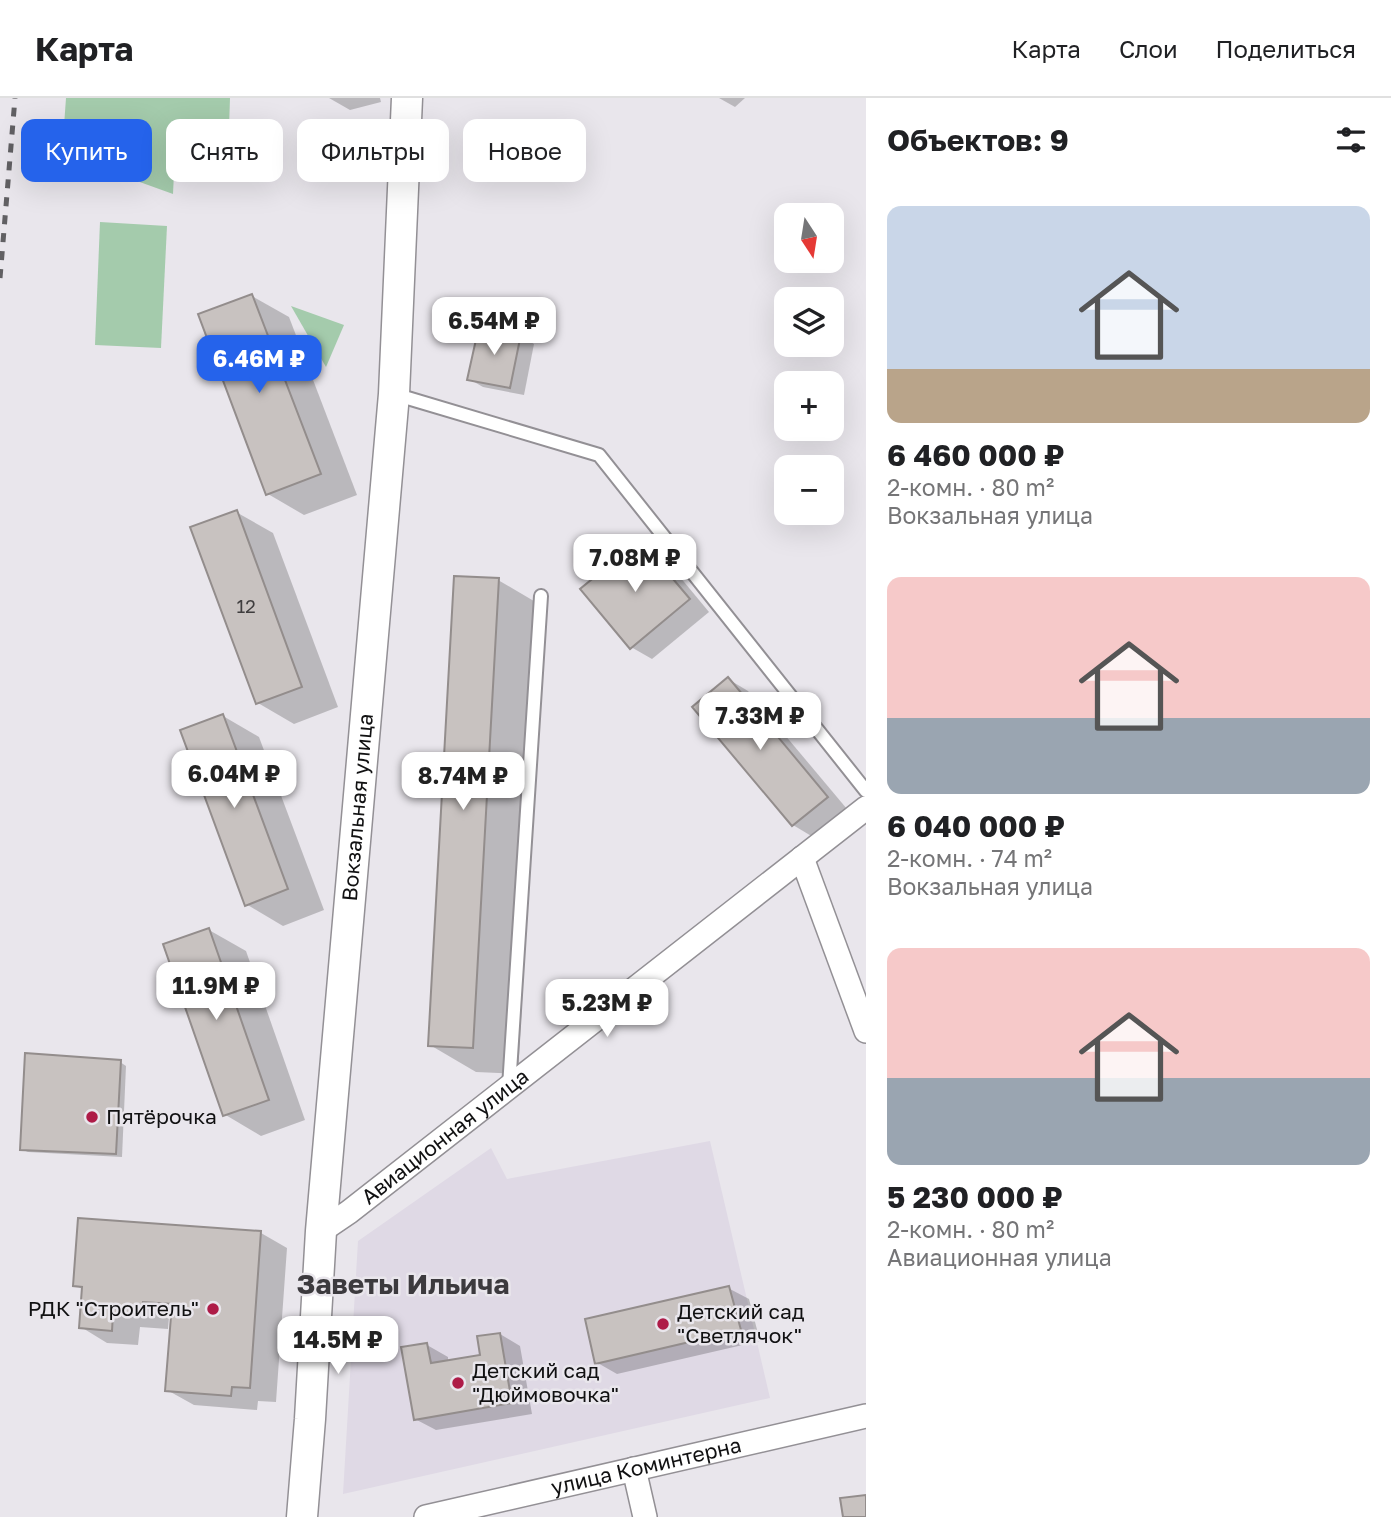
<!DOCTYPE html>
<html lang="ru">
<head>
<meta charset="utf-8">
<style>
	body { margin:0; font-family:"Golos Text",sans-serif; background:#f6f6f6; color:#202124; height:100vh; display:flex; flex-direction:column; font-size:26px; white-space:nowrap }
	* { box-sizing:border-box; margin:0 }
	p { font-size:23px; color:#757577 }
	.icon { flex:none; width:38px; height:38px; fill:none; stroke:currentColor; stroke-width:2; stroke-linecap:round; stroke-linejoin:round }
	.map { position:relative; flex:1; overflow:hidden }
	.sheet { display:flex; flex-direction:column; background:#fff; width:525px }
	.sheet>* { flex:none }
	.hud { position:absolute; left:21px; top:21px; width:665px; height:63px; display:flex; gap:14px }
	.needle { width:46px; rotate:168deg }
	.tools { position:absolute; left:774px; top:105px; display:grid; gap:14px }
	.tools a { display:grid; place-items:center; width:70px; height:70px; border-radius:14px; background:#fff; box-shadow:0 7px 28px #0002; font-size:35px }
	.price { position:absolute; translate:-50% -60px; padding:0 16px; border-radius:14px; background:#fff; color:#222; font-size:23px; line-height:46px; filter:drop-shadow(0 2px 4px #0008) }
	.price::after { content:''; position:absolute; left:50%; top:42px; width:21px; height:16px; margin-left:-10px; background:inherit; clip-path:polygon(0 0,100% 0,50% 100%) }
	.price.active { background:#2563eb; color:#fff }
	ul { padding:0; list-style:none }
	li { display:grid; align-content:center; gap:14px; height:371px; padding:0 21px }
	li span { display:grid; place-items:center; height:217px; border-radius:14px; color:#555 }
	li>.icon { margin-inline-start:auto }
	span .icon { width:126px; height:126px; fill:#fffc; stroke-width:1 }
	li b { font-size:30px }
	h2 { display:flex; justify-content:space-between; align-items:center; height:84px; padding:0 21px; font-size:30px }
	.tag { padding:0 24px; border-radius:14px; background:#fff; box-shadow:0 7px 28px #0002; font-size:24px; line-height:63px }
	.tag.active { background:#2563eb; color:#fff }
	header { display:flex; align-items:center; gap:42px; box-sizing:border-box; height:98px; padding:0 35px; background:#fff; border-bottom:2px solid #e0e0e0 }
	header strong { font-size:33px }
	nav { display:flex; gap:38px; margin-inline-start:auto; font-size:24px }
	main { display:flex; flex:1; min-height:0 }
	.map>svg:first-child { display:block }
</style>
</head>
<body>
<header>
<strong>Карта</strong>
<nav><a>Карта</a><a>Слои</a><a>Поделиться</a></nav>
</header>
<main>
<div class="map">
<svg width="866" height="1419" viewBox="0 0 866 1419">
	<rect width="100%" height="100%" fill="#e9e6ec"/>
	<!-- built -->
	<path fill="#dfd9e5" d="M710 1043 770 1300 343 1396 358 1143 491 1050 507 1081Z"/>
	<!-- green -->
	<g fill="#a4cbac">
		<path d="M66 0H230L229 30 175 53 173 96 62 56Z"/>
		<path d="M100 124 167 128 161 250 95 247Z"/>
		<path d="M291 208 344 227 326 269Z"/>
	</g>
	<!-- shadow -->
	<g fill="#0003">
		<path d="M329 0H380L381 4 350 12Z"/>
		<path d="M719 0H745L735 9Z"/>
		<path d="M252 198 289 219 357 397 304 417 268 396Z"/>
		<path d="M480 230 521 238 534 246 524 297 483 289 469 281Z"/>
		<path d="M236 414 273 435 338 609 294 626 258 605Z"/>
		<path d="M640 444 660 455 709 514 652 561 631 549Z"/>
		<path d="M498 482 544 509 518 976 476 974 430 947Z"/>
		<path d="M728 581 748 593 847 711 813 739 793 727Z"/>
		<path d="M223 618 259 639 324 812 283 828 246 806Z"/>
		<path d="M209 832 246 853 305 1022 261 1038 224 1016Z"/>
		<path d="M120 964 126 968 122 1059 28 1054 21 1051Z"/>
		<path d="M261 1135 287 1150 276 1304 258 1303 257 1312 194 1307 167 1292 173 1219H169L168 1231 140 1229 138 1247 107 1245 81 1229 84 1192 75 1187Z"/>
		<path d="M728 1190 749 1201 760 1243 617 1276 596 1264Z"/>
		<path d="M500 1236 520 1248 532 1316 436 1332 415 1321 427 1247 448 1259V1264L482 1258Z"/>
	</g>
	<!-- building -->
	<g fill="#c8c2c0" stroke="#938d8c" stroke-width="2">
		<path d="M252 196 321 376 266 397 198 216Z"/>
		<path d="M479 228 521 236 510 290 467 282Z"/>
		<path d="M237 412 302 589 256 606 190 429Z"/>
		<path d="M640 442 690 501 630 551 580 491Z"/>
		<path d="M454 478 499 480 473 950 428 948Z"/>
		<path d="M728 579 828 699 792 728 692 609Z"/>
		<path d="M223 616 288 791 245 808 180 632Z"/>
		<path d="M209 830 269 1002 223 1018 163 846Z"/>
		<path d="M25 955 121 962 116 1056 20 1052Z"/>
		<path d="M78 1120 261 1133 250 1290 232 1289 231 1298 165 1293 172 1206 143 1204 142 1217 113 1215 112 1233 79 1230 82 1189 73 1188Z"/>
		<path d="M729 1188 741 1232 595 1266 585 1221Z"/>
		<path d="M500 1235 512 1305 414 1322 401 1249 427 1245 431 1265 480 1257 477 1238Z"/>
		<path d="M866 1397V1419H843L840 1400Z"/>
	</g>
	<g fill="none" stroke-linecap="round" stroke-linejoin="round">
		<defs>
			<g id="service">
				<path d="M394 296 599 357 866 693"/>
				<path d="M509 989 541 498"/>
			</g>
			<g id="minor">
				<path d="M802 760 866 933"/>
				<path id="s1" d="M321 1133 349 1114 866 710"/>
				<path d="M634 1371 645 1419"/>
				<path id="s2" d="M426 1419 866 1318"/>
			</g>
			<g id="tertiary">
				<path id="s3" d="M302 1419 310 1321 321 1133 394 296 407 0"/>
			</g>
		</defs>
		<!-- service casing -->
		<use href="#service" stroke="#939095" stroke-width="16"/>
		<!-- minor casing -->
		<use href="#minor" stroke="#939095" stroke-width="26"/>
		<!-- tertiary casing -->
		<use href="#tertiary" stroke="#939095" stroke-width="33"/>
		<!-- service -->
		<use href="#service" stroke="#fff" stroke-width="12"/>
		<!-- minor -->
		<use href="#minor" stroke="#fff" stroke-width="23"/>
		<!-- tertiary -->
		<use href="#tertiary" stroke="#fff" stroke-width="30"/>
		<!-- rail -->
		<path stroke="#616063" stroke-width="5" stroke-dasharray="9 9" stroke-linecap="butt" d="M0 180 15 0"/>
	</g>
	<!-- markers -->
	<g fill="#ae1b47" stroke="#e9e6ec" stroke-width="2.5">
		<circle cx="92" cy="1019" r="7"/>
		<circle cx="213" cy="1211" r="7"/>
		<circle cx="663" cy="1226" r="7"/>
		<circle cx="458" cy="1285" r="7"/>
	</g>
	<g text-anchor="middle" stroke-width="5" stroke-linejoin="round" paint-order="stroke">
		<!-- number labels -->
		<g font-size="18" fill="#3f3d3e">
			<text x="246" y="515">12</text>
		</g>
		<!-- street labels -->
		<g font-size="21" fill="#111112" stroke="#e9e6ec">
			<text dy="7" stroke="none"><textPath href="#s3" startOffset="712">Вокзальная улица</textPath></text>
			<text dy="7" stroke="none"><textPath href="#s1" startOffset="156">Авиационная улица</textPath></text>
			<text dy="7" stroke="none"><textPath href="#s2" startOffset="226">улица Коминтерна</textPath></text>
		</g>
		<!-- poi labels -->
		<g font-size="21" fill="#111112" stroke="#e9e6ec" text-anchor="start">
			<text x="106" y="1026">Пятёрочка</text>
			<text x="199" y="1218" text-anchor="end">РДК "Строитель"</text>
			<text x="677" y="1221">Детский сад<tspan x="677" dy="24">"Светлячок"</tspan></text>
			<text x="472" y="1280">Детский сад<tspan x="472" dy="24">"Дюймовочка"</tspan></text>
		</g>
		<!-- district labels -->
		<g font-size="28" font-weight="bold" fill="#3c3a3e" stroke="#e9e6ec">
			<text x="403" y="1196">Заветы Ильича</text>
		</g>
	</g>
</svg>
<div class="tools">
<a><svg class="needle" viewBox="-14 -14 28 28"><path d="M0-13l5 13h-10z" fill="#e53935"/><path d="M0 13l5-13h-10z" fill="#757577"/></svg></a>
<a><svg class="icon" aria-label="layers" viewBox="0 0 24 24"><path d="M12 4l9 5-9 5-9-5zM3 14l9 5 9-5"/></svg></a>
<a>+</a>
<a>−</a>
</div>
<b class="price" style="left:494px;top:259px">6.54M ₽</b>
<b class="price active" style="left:259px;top:297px">6.46M ₽</b>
<b class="price" style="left:635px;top:496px">7.08M ₽</b>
<b class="price" style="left:760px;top:654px">7.33M ₽</b>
<b class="price" style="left:234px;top:712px">6.04M ₽</b>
<b class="price" style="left:463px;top:714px">8.74M ₽</b>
<b class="price" style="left:216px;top:924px">11.9M ₽</b>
<b class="price" style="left:607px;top:941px">5.23M ₽</b>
<b class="price" style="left:338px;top:1278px">14.5M ₽</b>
<div class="hud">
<a class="tag active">Купить</a>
<a class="tag">Снять</a>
<a class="tag">Фильтры</a>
<a class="tag">Новое</a>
</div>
</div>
<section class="sheet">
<h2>Объектов: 9<svg class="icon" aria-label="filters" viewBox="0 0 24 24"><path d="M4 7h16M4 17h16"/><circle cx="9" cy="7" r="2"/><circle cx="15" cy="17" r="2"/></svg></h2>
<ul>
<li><span style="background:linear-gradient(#c9d6e8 75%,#b9a48a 0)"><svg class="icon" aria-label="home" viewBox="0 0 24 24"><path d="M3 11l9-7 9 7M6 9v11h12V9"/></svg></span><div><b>6 460 000 ₽</b><p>2-комн. · 80 m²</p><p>Вокзальная улица</p></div></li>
<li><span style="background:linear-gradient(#f6c9c9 65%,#9aa5b1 0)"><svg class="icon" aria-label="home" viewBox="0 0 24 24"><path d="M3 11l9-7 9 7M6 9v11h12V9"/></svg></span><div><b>6 040 000 ₽</b><p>2-комн. · 74 m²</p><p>Вокзальная улица</p></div></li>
<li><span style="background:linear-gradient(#f6c9c9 60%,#9aa5b1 0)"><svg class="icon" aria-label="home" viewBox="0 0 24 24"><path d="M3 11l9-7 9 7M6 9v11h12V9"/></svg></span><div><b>5 230 000 ₽</b><p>2-комн. · 80 m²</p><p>Авиационная улица</p></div></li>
</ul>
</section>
</main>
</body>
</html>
